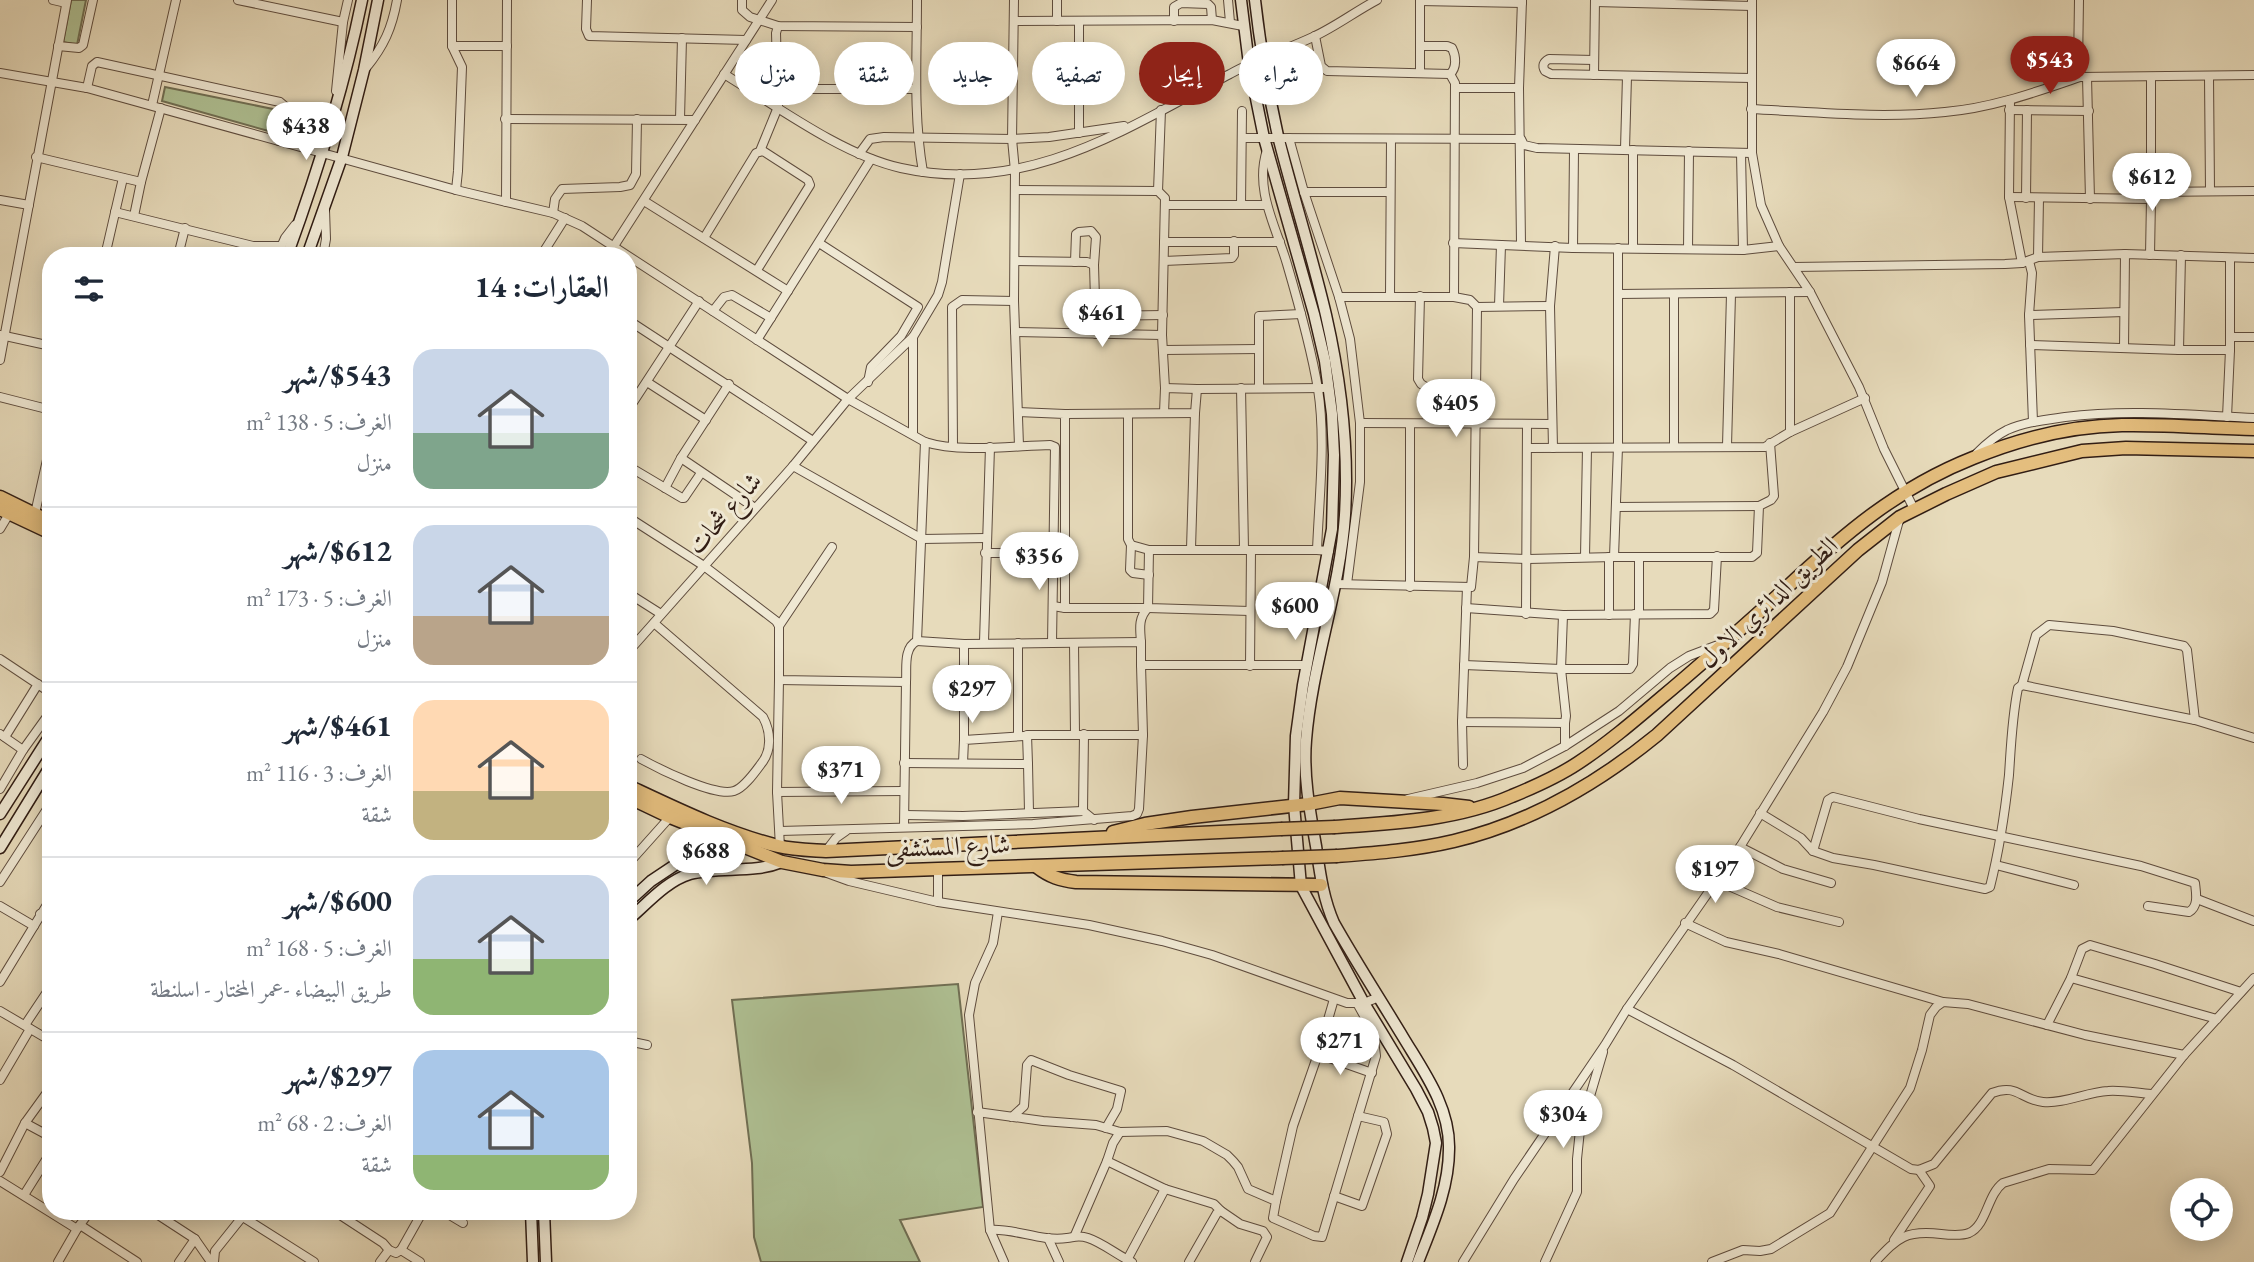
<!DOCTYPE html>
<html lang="ar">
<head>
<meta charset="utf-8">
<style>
	body { margin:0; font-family:"EB Garamond",Amiri,serif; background:#f6f6f7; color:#1f2937; direction:rtl; height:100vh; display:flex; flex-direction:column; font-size:26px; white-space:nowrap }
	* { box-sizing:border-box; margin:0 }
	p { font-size:23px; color:#747a83 }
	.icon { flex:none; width:38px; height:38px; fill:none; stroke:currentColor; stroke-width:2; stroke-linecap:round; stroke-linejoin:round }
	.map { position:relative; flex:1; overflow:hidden; direction:ltr }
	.panel { position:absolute; left:42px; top:247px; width:595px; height:973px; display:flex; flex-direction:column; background:#fff; border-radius:28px; box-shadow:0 4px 18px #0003; direction:rtl }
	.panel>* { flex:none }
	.top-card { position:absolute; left:658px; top:42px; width:665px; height:63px; direction:rtl; display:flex; gap:14px }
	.tools { position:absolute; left:2170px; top:1178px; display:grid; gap:14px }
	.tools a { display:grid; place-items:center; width:63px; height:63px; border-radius:50%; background:#fff; box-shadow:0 4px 18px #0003; font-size:35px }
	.price { position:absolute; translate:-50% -60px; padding:0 16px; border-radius:24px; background:#fff; color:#222; font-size:23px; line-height:46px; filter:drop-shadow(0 2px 4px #0008) }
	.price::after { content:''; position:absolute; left:50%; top:42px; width:21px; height:16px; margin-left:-10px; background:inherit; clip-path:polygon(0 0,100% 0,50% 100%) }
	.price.on { background:#8f2418; color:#fff }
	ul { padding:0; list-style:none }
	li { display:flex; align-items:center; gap:21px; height:175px; padding:0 28px }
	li+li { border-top:2px solid #e0e1e3 }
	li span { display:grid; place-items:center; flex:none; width:196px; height:140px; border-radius:21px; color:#555 }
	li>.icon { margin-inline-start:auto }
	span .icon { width:84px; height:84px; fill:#fffc; stroke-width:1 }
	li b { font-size:30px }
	h2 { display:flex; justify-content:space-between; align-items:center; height:84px; padding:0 28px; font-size:30px }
	.pill { padding:0 24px; border-radius:32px; background:#fff; box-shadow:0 4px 18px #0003; font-size:24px; line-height:63px }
	.pill.on { background:#8f2418; color:#fff }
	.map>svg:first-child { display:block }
</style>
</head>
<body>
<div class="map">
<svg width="2254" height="1262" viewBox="0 0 2254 1262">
	<rect width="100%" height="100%" fill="#e7dbbb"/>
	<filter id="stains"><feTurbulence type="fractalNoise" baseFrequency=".00286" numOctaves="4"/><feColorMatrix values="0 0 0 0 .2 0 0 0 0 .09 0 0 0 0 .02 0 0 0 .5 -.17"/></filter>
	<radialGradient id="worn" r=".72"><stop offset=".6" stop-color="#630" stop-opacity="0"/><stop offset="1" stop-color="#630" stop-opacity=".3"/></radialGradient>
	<!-- green -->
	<g fill="#afc194" stroke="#706f54" stroke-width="2">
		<path d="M71 0H86L77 45 63 42Z"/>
		<path d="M165 87 278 110 272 132 162 101Z"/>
		<path d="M958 984 983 1207 900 1220 920 1262H761L754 1237 752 1163 732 1000Z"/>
	</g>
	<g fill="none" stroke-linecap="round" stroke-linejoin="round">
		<defs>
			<g id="street">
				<path d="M53 0 66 3"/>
				<path d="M238 0 343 22"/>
				<path d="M452 0V46L462 67 458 171 456 190"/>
				<path d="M587 0 586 29 589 36 746 40"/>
				<path d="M742 0V10L750 17 778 26 917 27"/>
				<path d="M917 0C917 58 913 115 923 172"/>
				<path d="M1014 0 1012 139 1015 171 1014 301 1019 446"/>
				<path d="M1228 0 1230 22"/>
				<path d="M1420 0V72"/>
				<path d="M1752 0V153L1761 205 1779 246 1810 292 1859 387 1884 449 1914 509"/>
				<path d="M2079 0 2078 66 2080 77 2254 75"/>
				<path d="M1420 1 1522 3"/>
				<path d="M1595 2 1752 6"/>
				<path d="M1014 21 1212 20 1243 26"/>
				<path d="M1057 21V0"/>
				<path d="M1174 21V7L1181 3 1208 4 1211 7 1212 20"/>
				<path d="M1315 36 1321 66 1327 71 1450 74"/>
				<path d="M58 46 79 48 83 45 93 0"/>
				<path d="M452 46H507"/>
				<path d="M1420 46H1447L1452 48C1456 56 1457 68 1450 74"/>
				<path d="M1594 60 1549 59C1543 62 1542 66 1545 71L1551 74 1751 78"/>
				<path d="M366 68C384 46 392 28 397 0"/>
				<path d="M0 73 87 88 456 190 553 213 582 226 848 399 925 442C959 453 1013 446 1050 445L1055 447 1052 643 1141 642V665H1307"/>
				<path d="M724 74C775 105 842 155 901 168 1027 196 1125 129 1230 74 1257 59 1285 50 1313 37 1335 27 1356 11 1377 0"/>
				<path d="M1450 74 1455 83 1454 297"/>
				<path d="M1594 75 1595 0"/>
				<path d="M2209 76 2210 191"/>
				<path d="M2087 77 2090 199"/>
				<path d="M87 88 92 66 97 62 280 102 286 107 279 141"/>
				<path d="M1455 88H1519"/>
				<path d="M777 89H915"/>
				<path d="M336 91 343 22 348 0"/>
				<path d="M2010 100 2009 197 2022 263"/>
				<path d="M152 105 176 0"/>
				<path d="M1751 109C1815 112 1881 119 1945 112 1992 108 2036 92 2080 77"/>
				<path d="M2009 110 2089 111"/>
				<path d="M505 119 695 120"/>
				<path d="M680 119 682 38"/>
				<path d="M1079 133V21"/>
				<path d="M1242 138 1521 139 1524 145 1537 148 1752 153"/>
				<path d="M1289 138 1304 192 1339 297 1350 339 1360 423V482L1347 584"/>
				<path d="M1625 149 1627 76"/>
				<path d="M1267 150C1254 190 1276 226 1287 264 1299 305 1311 347 1318 389 1326 440 1319 499 1317 550L1329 551"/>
				<path d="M1633 150V248"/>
				<path d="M760 151 778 107 776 33 778 26"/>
				<path d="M1741 153 1743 250"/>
				<path d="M859 154 870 139 884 137 1012 139 1049 137 1124 126"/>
				<path d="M36 157 141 182 134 216"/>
				<path d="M141 182 161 108"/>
				<path d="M1015 190 1158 191 1165 198 1162 335"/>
				<path d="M1158 191 1161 110"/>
				<path d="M1304 192H1390"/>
				<path d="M2151 192 2254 191"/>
				<path d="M2009 197 2151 199V77"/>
				<path d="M2026 198 2027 110"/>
				<path d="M0 200 29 205"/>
				<path d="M644 201 788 291"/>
				<path d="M506 202 507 0"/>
				<path d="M1165 205H1266"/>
				<path d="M1241 205 1242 111"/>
				<path d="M115 212 253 246H281"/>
				<path d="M553 213 555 199 562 189 620 187 630 185 636 174 637 119"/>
				<path d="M704 238 756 153 763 151 808 180 810 185 757 270"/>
				<path d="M1164 242H1280"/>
				<path d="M819 243 918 307 901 336 871 367 868 382"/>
				<path d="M1453 243 1573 248 1743 250 1779 246"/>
				<path d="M1521 244 1519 88 1522 0"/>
				<path d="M614 246 772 0"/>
				<path d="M1573 248 1574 150"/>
				<path d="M1688 249 1689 151"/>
				<path d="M2150 255 2151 199"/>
				<path d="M105 256 123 178"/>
				<path d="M178 256 185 228"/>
				<path d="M277 256 285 238 295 225"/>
				<path d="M323 256 326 239 325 210"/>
				<path d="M353 256 361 253 368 256"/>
				<path d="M541 256 565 218"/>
				<path d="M2038 257 2039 198"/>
				<path d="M2230 258V337"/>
				<path d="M1015 261 1087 262 1094 265 1096 334"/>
				<path d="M1164 261 1232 258 1234 255V241"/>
				<path d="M2029 261 2032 273 2029 315 2033 422"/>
				<path d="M1075 262 1076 234 1079 232 1091 231 1096 237 1094 265"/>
				<path d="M1794 267 2005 264 2022 263 2038 257 2125 254 2254 258"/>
				<path d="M1790 292V432"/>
				<path d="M1619 294 1810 292"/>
				<path d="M1674 294V447"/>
				<path d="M1420 296 1418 379 1421 384 1426 387 1477 392"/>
				<path d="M1339 297H1454L1470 300 1477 307 1474 557"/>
				<path d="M1390 297 1391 139"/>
				<path d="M1499 306 1501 245"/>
				<path d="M1477 307 1550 306"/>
				<path d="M713 311 724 297 732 295 771 318"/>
				<path d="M2029 315 2124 312"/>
				<path d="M1096 316 1163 315"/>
				<path d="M628 320 813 441"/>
				<path d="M1015 332 1162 335 1165 388"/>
				<path d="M0 335 51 346"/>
				<path d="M757 340 871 159"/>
				<path d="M2030 345 2179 350H2230V337H2254"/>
				<path d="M2124 348 2125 254"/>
				<path d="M1164 350 1258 349"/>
				<path d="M2179 350 2181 255"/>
				<path d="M0 360 67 0"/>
				<path d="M647 382 706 420"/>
				<path d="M1241 388 1244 549"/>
				<path d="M1259 388V316L1301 314"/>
				<path d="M0 397 51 410"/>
				<path d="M628 410 699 301"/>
				<path d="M1018 412 1065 414V608L1053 606"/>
				<path d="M1164 413 1165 388 1197 389"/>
				<path d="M1065 414 1195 413 1197 389 1323 388"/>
				<path d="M1128 414V539L1131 545 1149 550H1317"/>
				<path d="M2227 417 2230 350"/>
				<path d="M1360 423 1552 424"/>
				<path d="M1410 424V587"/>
				<path d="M913 434V337"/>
				<path d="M953 446 952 307 962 300 1014 301"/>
				<path d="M1727 446 1731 294"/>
				<path d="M1528 448 1765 447 1790 432 1865 398"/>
				<path d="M1553 448 1550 306 1555 246"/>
				<path d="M1977 453C1986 444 1995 436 2007 430 2025 422 2045 420 2065 417 2128 409 2190 415 2254 418"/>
				<path d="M681 458 755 508"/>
				<path d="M628 466 682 498H684L701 473"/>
				<path d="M793 466 922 539 986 538"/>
				<path d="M665 488 681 458 729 384"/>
				<path d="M1616 507 1759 506"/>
				<path d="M628 517 704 566 776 621 779 626V680L906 682 904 826"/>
				<path d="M34 518 51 442"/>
				<path d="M0 529 9 514"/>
				<path d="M1131 545 1130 570 1133 573 1149 575"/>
				<path d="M1191 549 1195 413"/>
				<path d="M1149 550 1148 608 1250 611"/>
				<path d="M985 553H1054"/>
				<path d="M1585 557 1587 448"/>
				<path d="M1614 557 1618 447V248"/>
				<path d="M1639 557V613"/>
				<path d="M1335 584 1471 587 1474 557 1528 559 1614 557H1752L1757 553 1759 506 1771 500 1774 496 1770 443"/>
				<path d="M1467 587 1462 722 1565 723V746"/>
				<path d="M628 593 661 614"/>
				<path d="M1065 608H1148C1138 618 1140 629 1141 642"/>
				<path d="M1466 608 1563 615 1710 614 1714 610 1717 556"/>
				<path d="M1526 614 1527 424"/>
				<path d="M1563 615 1561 669 1566 716 1565 723"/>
				<path d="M1609 615V557"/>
				<path d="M779 626 832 547"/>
				<path d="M917 641 964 644 1052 643"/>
				<path d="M984 642 990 447"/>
				<path d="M1018 643V736"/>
				<path d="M1074 643 1075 734"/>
				<path d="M628 652 793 466 848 399 913 337 938 295 942 282 960 174"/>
				<path d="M0 659 51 693"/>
				<path d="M1464 665 1561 669H1630L1633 664 1635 614"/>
				<path d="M1250 666 1251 550"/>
				<path d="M779 680 777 792 780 847"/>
				<path d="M906 682C907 668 903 648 917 641L925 442"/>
				<path d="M2022 685 2195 720 2254 738"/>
				<path d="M1462 722 1463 765"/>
				<path d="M0 734 23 750"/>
				<path d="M5 737 38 684"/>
				<path d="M964 740V644"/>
				<path d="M641 759C659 769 715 797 734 791 744 788 755 772 761 764 772 751 771 732 763 717L654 623"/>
				<path d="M904 763 1028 764 1027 735H1143"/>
				<path d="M963 763 964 740 1024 736"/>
				<path d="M1028 764 1029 812"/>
				<path d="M0 789 23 750 51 711"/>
				<path d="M777 792 904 791"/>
				<path d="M1408 799 1477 783 1523 768 1565 746 1619 711 1670 668 1689 656 1718 645"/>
				<path d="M1083 811 1084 734"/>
				<path d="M1760 813 1801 838 1813 851 1833 858 1874 865 1985 889 1990 887C1999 851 2005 812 2009 775 2011 745 2012 717 2018 688L2022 685 2036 635 2049 625 2113 631 2184 646 2187 650 2195 720"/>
				<path d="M905 815 963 816 1083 811 1094 820"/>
				<path d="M780 831 1033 824 1132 816 1137 814 1139 809 1143 735 1141 665"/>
				<path d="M1740 847 1783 869 1831 883"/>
				<path d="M826 851 836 838 846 831"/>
				<path d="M1813 851 1828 800 1833 797 1919 819 2141 866 2195 883C2196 893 2199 906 2189 912L2148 906"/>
				<path d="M628 864 670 817"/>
				<path d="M1996 865 2074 885"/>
				<path d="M938 869V902"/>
				<path d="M827 873 849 881 938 902 1089 925 1162 941 1212 955 1347 1003H1364L1379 997"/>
				<path d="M1715 880 1777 907 1839 922"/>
				<path d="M0 882 51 803"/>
				<path d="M2197 899 2254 921"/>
				<path d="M0 906 34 926"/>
				<path d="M998 912 993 943 975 983 969 1015 990 1230 1004 1262"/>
				<path d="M40 914 51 921"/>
				<path d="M1685 923 1726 942 1779 954 1943 1002"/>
				<path d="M2071 978 2217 1019"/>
				<path d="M0 982 51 898"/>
				<path d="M1627 1009 1733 1065 1911 1169 1919 1170 1934 1164 1992 1093C2017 1083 2021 1100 2043 1102 2064 1104 2087 1092 2108 1091 2122 1090 2137 1093 2151 1094"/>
				<path d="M0 1011 51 1041"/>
				<path d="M25 1025 51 986"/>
				<path d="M2047 1025 2071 978 2082 949 2090 945 2155 964 2241 992"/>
				<path d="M628 1041 647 1045"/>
				<path d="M1318 1054 1372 1073"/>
				<path d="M0 1080 30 1029"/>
				<path d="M977 1112 1043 1121 1096 1125 1120 1132 1167 1131 1203 1141 1227 1155 1233 1161 1238 1167 1248 1189 1276 1201 1273 1218 1314 1236 1322 1237 1376 1056 1373 1032 1357 1003"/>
				<path d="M1012 1117 1024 1106 1027 1065 1031 1060 1069 1075 1121 1091 1117 1109 1106 1128"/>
				<path d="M25 1123 51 1137"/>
				<path d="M1107 1161 1165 1189 1214 1204 1221 1211 1217 1213 1189 1262"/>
				<path d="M0 1172 25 1123 51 1087"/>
				<path d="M0 1181 77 1229"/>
				<path d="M24 1195 51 1152"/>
				<path d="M1334 1196 1362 1206 1387 1134 1384 1122 1358 1116"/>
				<path d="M1276 1201 1293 1126 1318 1054 1334 999"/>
				<path d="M152 1211 195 1239 211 1262"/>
				<path d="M334 1211 383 1243 389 1250 396 1253 401 1250 420 1262"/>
				<path d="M443 1211 463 1223"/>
				<path d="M1221 1211 1240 1224 1263 1231 1267 1237 1255 1262"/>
				<path d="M243 1217 314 1262"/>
				<path d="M80 1225 137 1262"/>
				<path d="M990 1230C1015 1228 1041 1242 1067 1238 1075 1237 1079 1235 1088 1238 1103 1243 1117 1255 1132 1262"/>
				<path d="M1075 1235 1107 1161 1113 1143 1120 1132"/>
				<path d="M1048 1238 1059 1262"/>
				<path d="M1894 1240 1930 1186 1919 1170"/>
				<path d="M401 1250 423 1211"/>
				<path d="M1127 1260 1165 1189"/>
				<path d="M58 1262 77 1229 90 1211"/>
				<path d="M179 1262 195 1239"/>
				<path d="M214 1262 215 1251 247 1211"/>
				<path d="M380 1262 389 1250"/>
				<path d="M1463 1262 1514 1179 1605 1045 1627 1009 1740 847 1823 712 1847 667 1882 582 1900 517"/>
				<path d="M1545 1262 1577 1192V1159L1580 1130 1603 1052"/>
				<path d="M1712 1262 1743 1250 1760 1251 1771 1249 1830 1213 1910 1088 1922 1050 1930 1015 1936 1007 1943 1002 1968 1004 2085 1035 2184 1055"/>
				<path d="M1875 1262C1898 1237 1906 1230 1941 1234 1950 1235 1961 1236 1969 1233 1987 1225 1987 1195 2003 1183L2049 1169 2093 1170 2184 1055 2254 978"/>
			</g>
			<g id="secondary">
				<path d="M1241 0 1249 64 1264 138 1314 314 1325 361 1332 414 1334 455 1332 529 1303 685 1296 736 1294 805 1301 886 1364 1003 1416 1089 1428 1112 1433 1128 1436 1143 1428 1194 1422 1218 1407 1262"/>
				<path d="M1255 0C1260 45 1268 91 1278 136 1293 196 1312 255 1326 315 1341 381 1349 448 1345 515 1340 591 1312 664 1306 740 1303 775 1310 812 1316 846 1320 873 1323 898 1334 923 1356 962 1380 999 1403 1037 1424 1072 1450 1107 1449 1149 1449 1189 1432 1226 1418 1262"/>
				<path d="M287 256C318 171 344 88 362 0"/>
				<path d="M307 256 342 157 364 70 378 0"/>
				<path d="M0 814 51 734"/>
				<path d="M0 848 51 765"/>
				<path d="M628 902 651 881 690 855 709 833 715 832"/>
				<path d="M628 920C646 905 666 881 690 874 720 866 753 874 782 862"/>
				<path d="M531 1211 533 1262"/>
				<path d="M544 1211 546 1262"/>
			</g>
			<g id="primary">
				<path d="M0 497 51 522"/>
				<path d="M0 509 51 533"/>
				<path d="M628 786C677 809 726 833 778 846 794 850 810 850 826 851L1281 829"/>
				<path d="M628 797 670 817 782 862 823 870 851 872 938 869 1282 858"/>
				<path d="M1335 827C1394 823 1457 820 1512 796 1534 787 1557 777 1578 763 1607 744 1634 721 1661 698 1703 663 1743 627 1784 590 1843 535 1897 488 1973 458 2019 439 2072 426 2122 425 2166 424 2210 428 2254 429"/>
				<path d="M1113 832 1145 824 1192 817 1309 804 1340 798 1443 804 1469 807"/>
				<path d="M1337 856C1376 853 1416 850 1454 841 1530 823 1597 784 1657 735L1858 550 1900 517 1946 494 1996 472 2082 451 2126 448 2254 451"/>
				<path d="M1037 867C1050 877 1060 880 1076 882L1321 885"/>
			</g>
		</defs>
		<!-- street casing -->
		<use href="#street" stroke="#5e4c3e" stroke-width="10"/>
		<!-- secondary casing -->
		<use href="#secondary" stroke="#311d14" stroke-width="13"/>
		<!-- primary casing -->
		<use href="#primary" stroke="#311d14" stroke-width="15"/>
		<!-- street -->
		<use href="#street" stroke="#efe8d3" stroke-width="8"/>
		<!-- secondary -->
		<use href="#secondary" stroke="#efe8d3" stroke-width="10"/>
		<!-- primary -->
		<use href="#primary" stroke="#e4be7e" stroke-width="12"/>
		<defs>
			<g id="primary-bridge">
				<path d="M1281 829 1335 827"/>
				<path d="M1282 858 1337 856"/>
			</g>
		</defs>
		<!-- primary-bridge casing -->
		<use href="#primary-bridge" stroke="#311d14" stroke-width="15" stroke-linecap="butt"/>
		<!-- primary-bridge -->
		<use href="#primary-bridge" stroke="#e4be7e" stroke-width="12"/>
	</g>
	<g text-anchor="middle" stroke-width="6" stroke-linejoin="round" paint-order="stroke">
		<!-- street labels -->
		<g font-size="26" fill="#311d14" stroke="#efe8d3">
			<text transform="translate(724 513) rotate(-49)" y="9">شارع شحات</text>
			<text transform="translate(1768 602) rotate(-43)" y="9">الطريق الدائري الاول</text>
			<text transform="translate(948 846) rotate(-2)" y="9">شارع المستشفى</text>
		</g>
	</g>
	<rect width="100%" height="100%" filter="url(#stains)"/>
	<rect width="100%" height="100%" fill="url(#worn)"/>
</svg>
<div class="tools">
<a><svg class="icon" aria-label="locate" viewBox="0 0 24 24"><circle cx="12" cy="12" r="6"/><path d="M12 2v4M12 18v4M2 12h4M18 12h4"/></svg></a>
</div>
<b class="price on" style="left:2050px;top:96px">$543</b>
<b class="price" style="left:1916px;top:99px">$664</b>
<b class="price" style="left:306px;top:162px">$438</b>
<b class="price" style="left:2152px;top:213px">$612</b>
<b class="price" style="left:1102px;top:349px">$461</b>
<b class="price" style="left:1456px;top:439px">$405</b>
<b class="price" style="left:1039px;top:592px">$356</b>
<b class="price" style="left:1295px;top:642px">$600</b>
<b class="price" style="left:972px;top:725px">$297</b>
<b class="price" style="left:841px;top:806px">$371</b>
<b class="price" style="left:706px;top:887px">$688</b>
<b class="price" style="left:1715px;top:905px">$197</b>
<b class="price" style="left:1340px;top:1077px">$271</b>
<b class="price" style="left:1563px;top:1150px">$304</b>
<div class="top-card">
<a class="pill">شراء</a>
<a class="pill on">إيجار</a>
<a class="pill">تصفية</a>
<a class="pill">جديد</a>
<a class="pill">شقة</a>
<a class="pill">منزل</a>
</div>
<section class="panel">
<h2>العقارات: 14<svg class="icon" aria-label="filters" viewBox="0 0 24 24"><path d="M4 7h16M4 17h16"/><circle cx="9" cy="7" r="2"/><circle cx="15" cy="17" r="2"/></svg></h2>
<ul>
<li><span style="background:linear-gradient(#c9d6e8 60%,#7fa58c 0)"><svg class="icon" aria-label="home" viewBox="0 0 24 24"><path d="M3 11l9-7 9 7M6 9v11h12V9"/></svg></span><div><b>$543/شهر</b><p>الغرف: 5 · 138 m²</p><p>منزل</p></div></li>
<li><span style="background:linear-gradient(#c9d6e8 65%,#b9a48a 0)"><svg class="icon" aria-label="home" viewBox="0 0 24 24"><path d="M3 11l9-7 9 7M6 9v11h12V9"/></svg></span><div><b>$612/شهر</b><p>الغرف: 5 · 173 m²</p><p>منزل</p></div></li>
<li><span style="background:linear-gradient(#ffd9b3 65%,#c2b280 0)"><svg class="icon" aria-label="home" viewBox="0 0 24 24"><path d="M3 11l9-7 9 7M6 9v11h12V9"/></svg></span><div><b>$461/شهر</b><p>الغرف: 3 · 116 m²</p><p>شقة</p></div></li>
<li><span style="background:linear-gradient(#c9d6e8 60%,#8fb573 0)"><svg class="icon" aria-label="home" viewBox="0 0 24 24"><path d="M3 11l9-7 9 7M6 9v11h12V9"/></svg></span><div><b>$600/شهر</b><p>الغرف: 5 · 168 m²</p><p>طريق البيضاء -عمر المختار - اسلنطة</p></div></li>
<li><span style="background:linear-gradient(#a9c7e8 75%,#8fb573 0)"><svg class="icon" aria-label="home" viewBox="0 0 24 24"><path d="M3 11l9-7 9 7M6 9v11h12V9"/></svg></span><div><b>$297/شهر</b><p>الغرف: 2 · 68 m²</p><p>شقة</p></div></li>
</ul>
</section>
</div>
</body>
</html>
